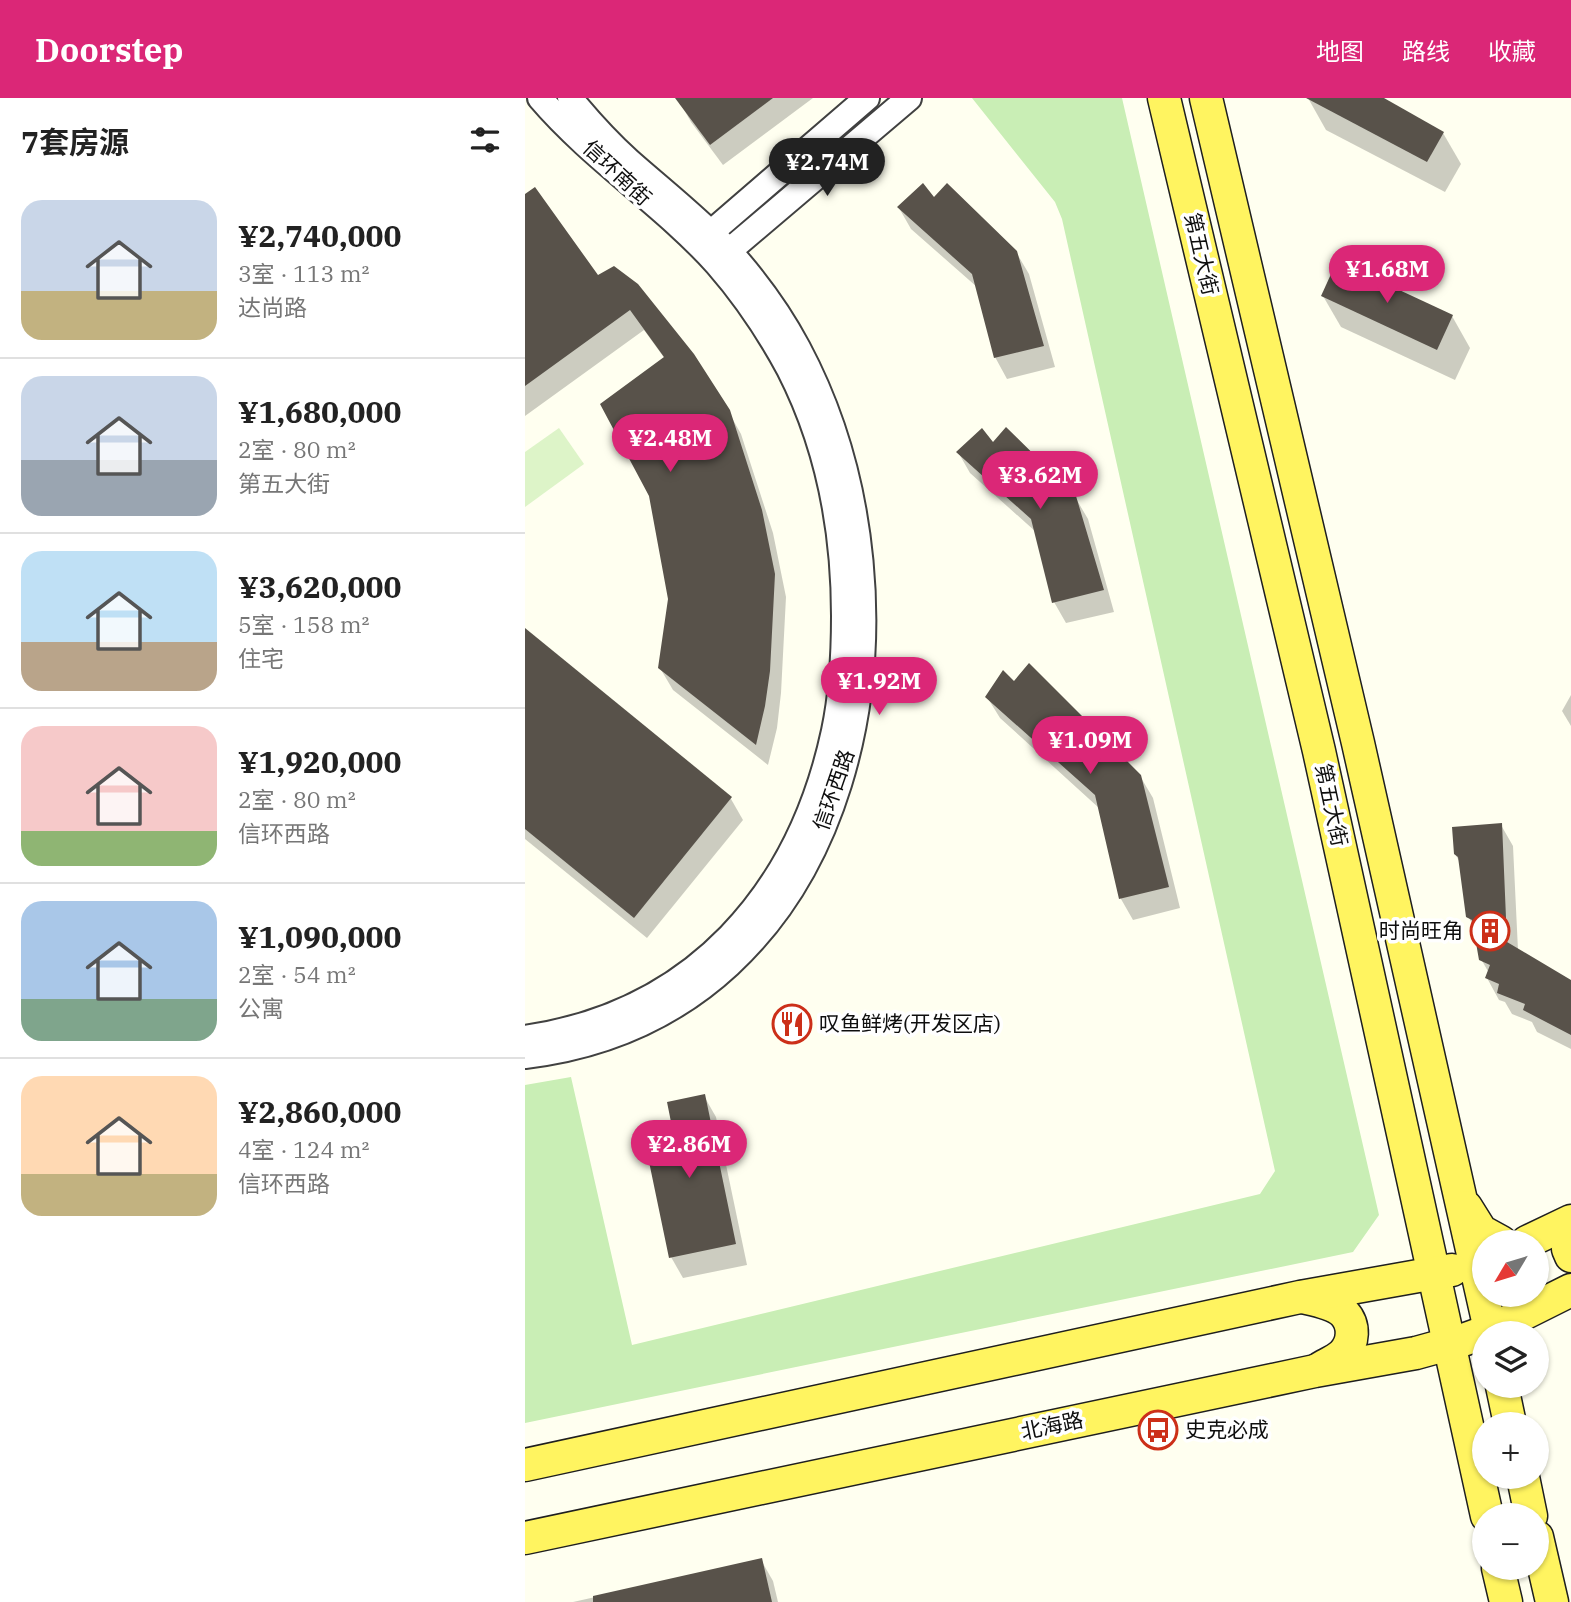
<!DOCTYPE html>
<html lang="zh">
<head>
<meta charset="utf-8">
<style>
	body { margin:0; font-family:"IBM Plex Serif","Noto Sans SC",serif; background:#f6f6f6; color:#222; height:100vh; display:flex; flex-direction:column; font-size:26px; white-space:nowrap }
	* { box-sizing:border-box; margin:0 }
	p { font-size:23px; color:#767676 }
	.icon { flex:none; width:38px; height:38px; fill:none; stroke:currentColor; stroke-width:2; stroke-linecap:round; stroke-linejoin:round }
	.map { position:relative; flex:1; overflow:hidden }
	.side { display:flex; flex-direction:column; background:#fff; width:525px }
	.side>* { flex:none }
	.needle { width:46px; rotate:232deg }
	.tools { position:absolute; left:947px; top:1132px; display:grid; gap:14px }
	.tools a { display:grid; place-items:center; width:77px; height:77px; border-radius:50%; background:#fff; box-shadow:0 2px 5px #0004; font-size:35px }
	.price { position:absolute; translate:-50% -60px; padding:0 16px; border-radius:24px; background:#db2777; color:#fff; font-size:23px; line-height:46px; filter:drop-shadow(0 2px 4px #0008) }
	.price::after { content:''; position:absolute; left:50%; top:42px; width:21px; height:16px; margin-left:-10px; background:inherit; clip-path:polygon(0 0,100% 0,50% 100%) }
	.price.active { background:#222; color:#fff }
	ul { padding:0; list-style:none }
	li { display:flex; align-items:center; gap:21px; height:175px; padding:0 21px }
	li+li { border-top:2px solid #e0e0e0 }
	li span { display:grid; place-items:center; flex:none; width:196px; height:140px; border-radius:21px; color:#555 }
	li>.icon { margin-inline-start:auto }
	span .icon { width:84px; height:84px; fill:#fffc; stroke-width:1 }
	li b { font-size:30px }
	h2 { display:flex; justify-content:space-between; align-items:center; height:84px; padding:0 21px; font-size:30px }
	header { display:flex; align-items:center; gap:42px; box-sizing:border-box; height:98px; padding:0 35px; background:#db2777; color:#fff }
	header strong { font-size:33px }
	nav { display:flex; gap:38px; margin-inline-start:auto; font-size:24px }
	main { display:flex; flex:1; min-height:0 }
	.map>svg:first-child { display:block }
</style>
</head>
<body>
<header>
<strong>Doorstep</strong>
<nav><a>地图</a><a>路线</a><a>收藏</a></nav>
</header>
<main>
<section class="side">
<h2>7套房源<svg class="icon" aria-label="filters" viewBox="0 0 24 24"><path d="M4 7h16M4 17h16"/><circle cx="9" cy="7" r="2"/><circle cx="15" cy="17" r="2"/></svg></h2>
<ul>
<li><span style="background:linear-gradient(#c9d6e8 65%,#c2b280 0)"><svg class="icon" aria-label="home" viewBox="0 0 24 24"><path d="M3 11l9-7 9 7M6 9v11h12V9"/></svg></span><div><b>¥2,740,000</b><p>3室 · 113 m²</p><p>达尚路</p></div></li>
<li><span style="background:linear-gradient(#c9d6e8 60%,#9aa5b1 0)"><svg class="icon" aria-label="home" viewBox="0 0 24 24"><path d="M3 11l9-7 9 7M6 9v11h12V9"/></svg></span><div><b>¥1,680,000</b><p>2室 · 80 m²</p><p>第五大街</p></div></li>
<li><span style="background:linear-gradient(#bfe0f5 65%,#b9a48a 0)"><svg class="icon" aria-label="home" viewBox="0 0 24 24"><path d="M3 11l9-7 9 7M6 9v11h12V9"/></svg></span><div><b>¥3,620,000</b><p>5室 · 158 m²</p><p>住宅</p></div></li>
<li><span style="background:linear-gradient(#f6c9c9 75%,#8fb573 0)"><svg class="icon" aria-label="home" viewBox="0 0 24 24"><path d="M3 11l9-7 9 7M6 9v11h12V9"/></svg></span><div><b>¥1,920,000</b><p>2室 · 80 m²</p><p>信环西路</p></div></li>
<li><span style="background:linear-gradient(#a9c7e8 70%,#7fa58c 0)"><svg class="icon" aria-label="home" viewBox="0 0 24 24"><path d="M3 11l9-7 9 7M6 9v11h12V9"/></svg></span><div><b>¥1,090,000</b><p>2室 · 54 m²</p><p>公寓</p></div></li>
<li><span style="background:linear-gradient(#ffd9b3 70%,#c2b280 0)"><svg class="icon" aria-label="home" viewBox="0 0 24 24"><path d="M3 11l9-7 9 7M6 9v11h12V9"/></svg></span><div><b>¥2,860,000</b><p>4室 · 124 m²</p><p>信环西路</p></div></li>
</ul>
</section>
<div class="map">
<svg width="1046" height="1504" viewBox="0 0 1046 1504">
	<rect width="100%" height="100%" fill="#fffff0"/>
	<!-- green -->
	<path fill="#c9eeb5" d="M447 0H597L854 1117 828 1154 0 1325V987L46 979 107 1247 735 1096 750 1073 537 121 530 104Z"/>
	<!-- pitch -->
	<path fill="#ddf4c8" d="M34 330 59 366 0 409V354Z"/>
	<!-- shadow -->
	<g fill="#0003">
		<path d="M157 0H288L198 67 166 24 154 3Z"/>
		<path d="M783 0H856L918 35 936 66 920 94 801 32Z"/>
		<path d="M0 99 73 179 89 170 203 313 216 336 248 435 261 499 256 595 252 630 243 667 148 592 135 570 145 501 140 261 119 232 0 318Z"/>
		<path d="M374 110 491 154 504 176 530 269 482 281 470 259 452 189 386 131Z"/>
		<path d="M798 198 927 218 945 250 930 282 816 229Z"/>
		<path d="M468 347 550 399 563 421 589 514 541 525 529 504 511 434 445 375 433 354Z"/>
		<path d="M0 533 206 701 218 722 122 840 0 741Z"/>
		<path d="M489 585 615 678 628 700 655 810 608 822 596 801 574 710 475 620 462 599Z"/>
		<path d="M1046 597V628L1037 613Z"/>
		<path d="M976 727 988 748 993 852 1046 884V951L1012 934 1007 924 987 916 980 904 974 902 962 880 964 875 956 861 950 831 943 818 936 766 930 756Z"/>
		<path d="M179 998 191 1019 222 1167 158 1180 146 1159 148 1025Z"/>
		<path d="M236 1462 248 1483 253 1504H48Z"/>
	</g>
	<!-- building -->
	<g fill="#58524a">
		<path d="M150 0H248L185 47Z"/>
		<path d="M781 0H859L919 34 902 64Z"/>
		<path d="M398 85 409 99 422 85 492 153 519 248 469 260 447 176 372 109Z"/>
		<path d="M10 89 73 177 89 168 113 186 169 256 205 312 237 412 250 476 245 573 240 608 231 647 133 570 143 501 124 398 75 306 139 259 105 212 0 288V96Z"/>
		<path d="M812 163 928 217 912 252 796 198Z"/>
		<path d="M481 329 551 398 579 492 527 505 506 421 431 354 457 330 468 344Z"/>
		<path d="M0 530 207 699 109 820 0 731Z"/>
		<path d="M504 565 616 677 644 789 594 801 570 697 460 599 478 572 489 583Z"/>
		<path d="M977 725 982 844 1046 882V937L998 912 1000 906 972 895 974 886 960 880 965 867 954 862 947 822 941 819 933 759 929 756 927 729Z"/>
		<path d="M180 996 211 1146 144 1160 117 1030 146 1024 142 1004Z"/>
		<path d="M237 1460 247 1504H68V1498Z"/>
	</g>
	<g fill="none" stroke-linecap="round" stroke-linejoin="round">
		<defs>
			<g id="tertiary">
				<path d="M175 144 342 0"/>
				<path d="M191 164 384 0"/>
				<path d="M0 940C169 915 274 796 309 633 317 595 319 556 319 518 319 433 303 347 264 271 244 234 220 198 192 166 138 106 68 62 15 0"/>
				<path d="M0 958C337 918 410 507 273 250 255 216 231 183 205 154 174 121 138 93 104 63 83 44 63 22 45 0"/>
			</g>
			<g id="primary">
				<path d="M639 0 794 653 962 1418"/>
				<path d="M681 0 833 645 966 1236"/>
				<path d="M941 1109 956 1133 976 1144"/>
				<path d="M1046 1138 1043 1151 1046 1158"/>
				<path d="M1002 1144 1046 1123"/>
				<path d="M777 1199C790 1202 809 1205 819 1215 830 1227 829 1245 818 1256 812 1262 802 1266 794 1271"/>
				<path d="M977 1288 985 1326"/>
				<path d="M0 1367 775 1199 927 1172"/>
				<path d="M998 1379 1006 1418"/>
				<path d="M1012 1439 1027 1504"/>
				<path d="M0 1440 790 1273 891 1255 938 1242 966 1232 1046 1192"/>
				<path d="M973 1470 981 1504"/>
			</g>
		</defs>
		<!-- tertiary casing -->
		<use href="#tertiary" stroke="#414141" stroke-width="28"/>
		<!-- primary casing -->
		<use href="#primary" stroke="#1f1f1f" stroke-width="35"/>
		<!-- tertiary -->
		<use href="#tertiary" stroke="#fff" stroke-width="24"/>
		<!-- primary -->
		<use href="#primary" stroke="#fff460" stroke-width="32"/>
	</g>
	<!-- icons -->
	<defs>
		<symbol id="building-ring" viewBox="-11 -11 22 22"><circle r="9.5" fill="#fff" stroke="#cc2f19" stroke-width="1.5"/><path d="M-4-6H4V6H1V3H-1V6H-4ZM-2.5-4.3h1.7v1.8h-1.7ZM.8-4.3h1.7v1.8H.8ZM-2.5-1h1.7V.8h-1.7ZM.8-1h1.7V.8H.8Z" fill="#cc2f19"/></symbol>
		<symbol id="restaurant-ring" viewBox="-11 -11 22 22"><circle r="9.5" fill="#fff" stroke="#cc2f19" stroke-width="1.5"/><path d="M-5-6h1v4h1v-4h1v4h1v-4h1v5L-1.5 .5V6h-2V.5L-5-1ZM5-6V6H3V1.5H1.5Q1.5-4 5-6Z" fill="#cc2f19"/></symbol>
		<symbol id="bus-ring" viewBox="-11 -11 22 22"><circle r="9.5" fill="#fff" stroke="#cc2f19" stroke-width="1.5"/><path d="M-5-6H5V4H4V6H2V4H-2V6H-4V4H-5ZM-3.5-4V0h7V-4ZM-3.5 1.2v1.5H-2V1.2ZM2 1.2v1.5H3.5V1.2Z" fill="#cc2f19"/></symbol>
	</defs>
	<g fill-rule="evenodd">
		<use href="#building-ring" x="943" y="811" width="44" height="44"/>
		<use href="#restaurant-ring" x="245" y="904" width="44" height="44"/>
		<use href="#bus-ring" x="611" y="1310" width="44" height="44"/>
	</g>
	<g text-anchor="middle" stroke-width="7" stroke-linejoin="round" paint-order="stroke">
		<!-- street labels -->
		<g font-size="21" fill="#0e0e0e" stroke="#fff">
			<text transform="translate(92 75) rotate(43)" y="7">信环南街</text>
			<text transform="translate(676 156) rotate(77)" y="7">第五大街</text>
			<text transform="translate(309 692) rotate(-71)" y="7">信环西路</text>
			<text transform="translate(806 707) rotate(78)" y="7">第五大街</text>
			<text transform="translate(527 1328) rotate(-12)" y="7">北海路</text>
		</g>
		<!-- poi labels -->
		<g font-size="21" fill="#0e0e0e" stroke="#fff" text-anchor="start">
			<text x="938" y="840" text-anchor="end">时尚旺角</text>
			<text x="294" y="933">叹鱼鲜烤(开发区店)</text>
			<text x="660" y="1339">史克必成</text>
		</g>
	</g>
</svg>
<div class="tools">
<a><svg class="needle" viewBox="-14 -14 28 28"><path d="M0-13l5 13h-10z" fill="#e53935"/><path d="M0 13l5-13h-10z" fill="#767676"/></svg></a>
<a><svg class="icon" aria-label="layers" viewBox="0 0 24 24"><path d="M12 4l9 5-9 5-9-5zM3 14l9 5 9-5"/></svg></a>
<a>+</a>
<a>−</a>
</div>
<b class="price active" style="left:302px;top:100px">¥2.74M</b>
<b class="price" style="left:862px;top:207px">¥1.68M</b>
<b class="price" style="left:145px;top:376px">¥2.48M</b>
<b class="price" style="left:515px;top:413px">¥3.62M</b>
<b class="price" style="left:354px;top:619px">¥1.92M</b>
<b class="price" style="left:565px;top:678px">¥1.09M</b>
<b class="price" style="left:164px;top:1082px">¥2.86M</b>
</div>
</main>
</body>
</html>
